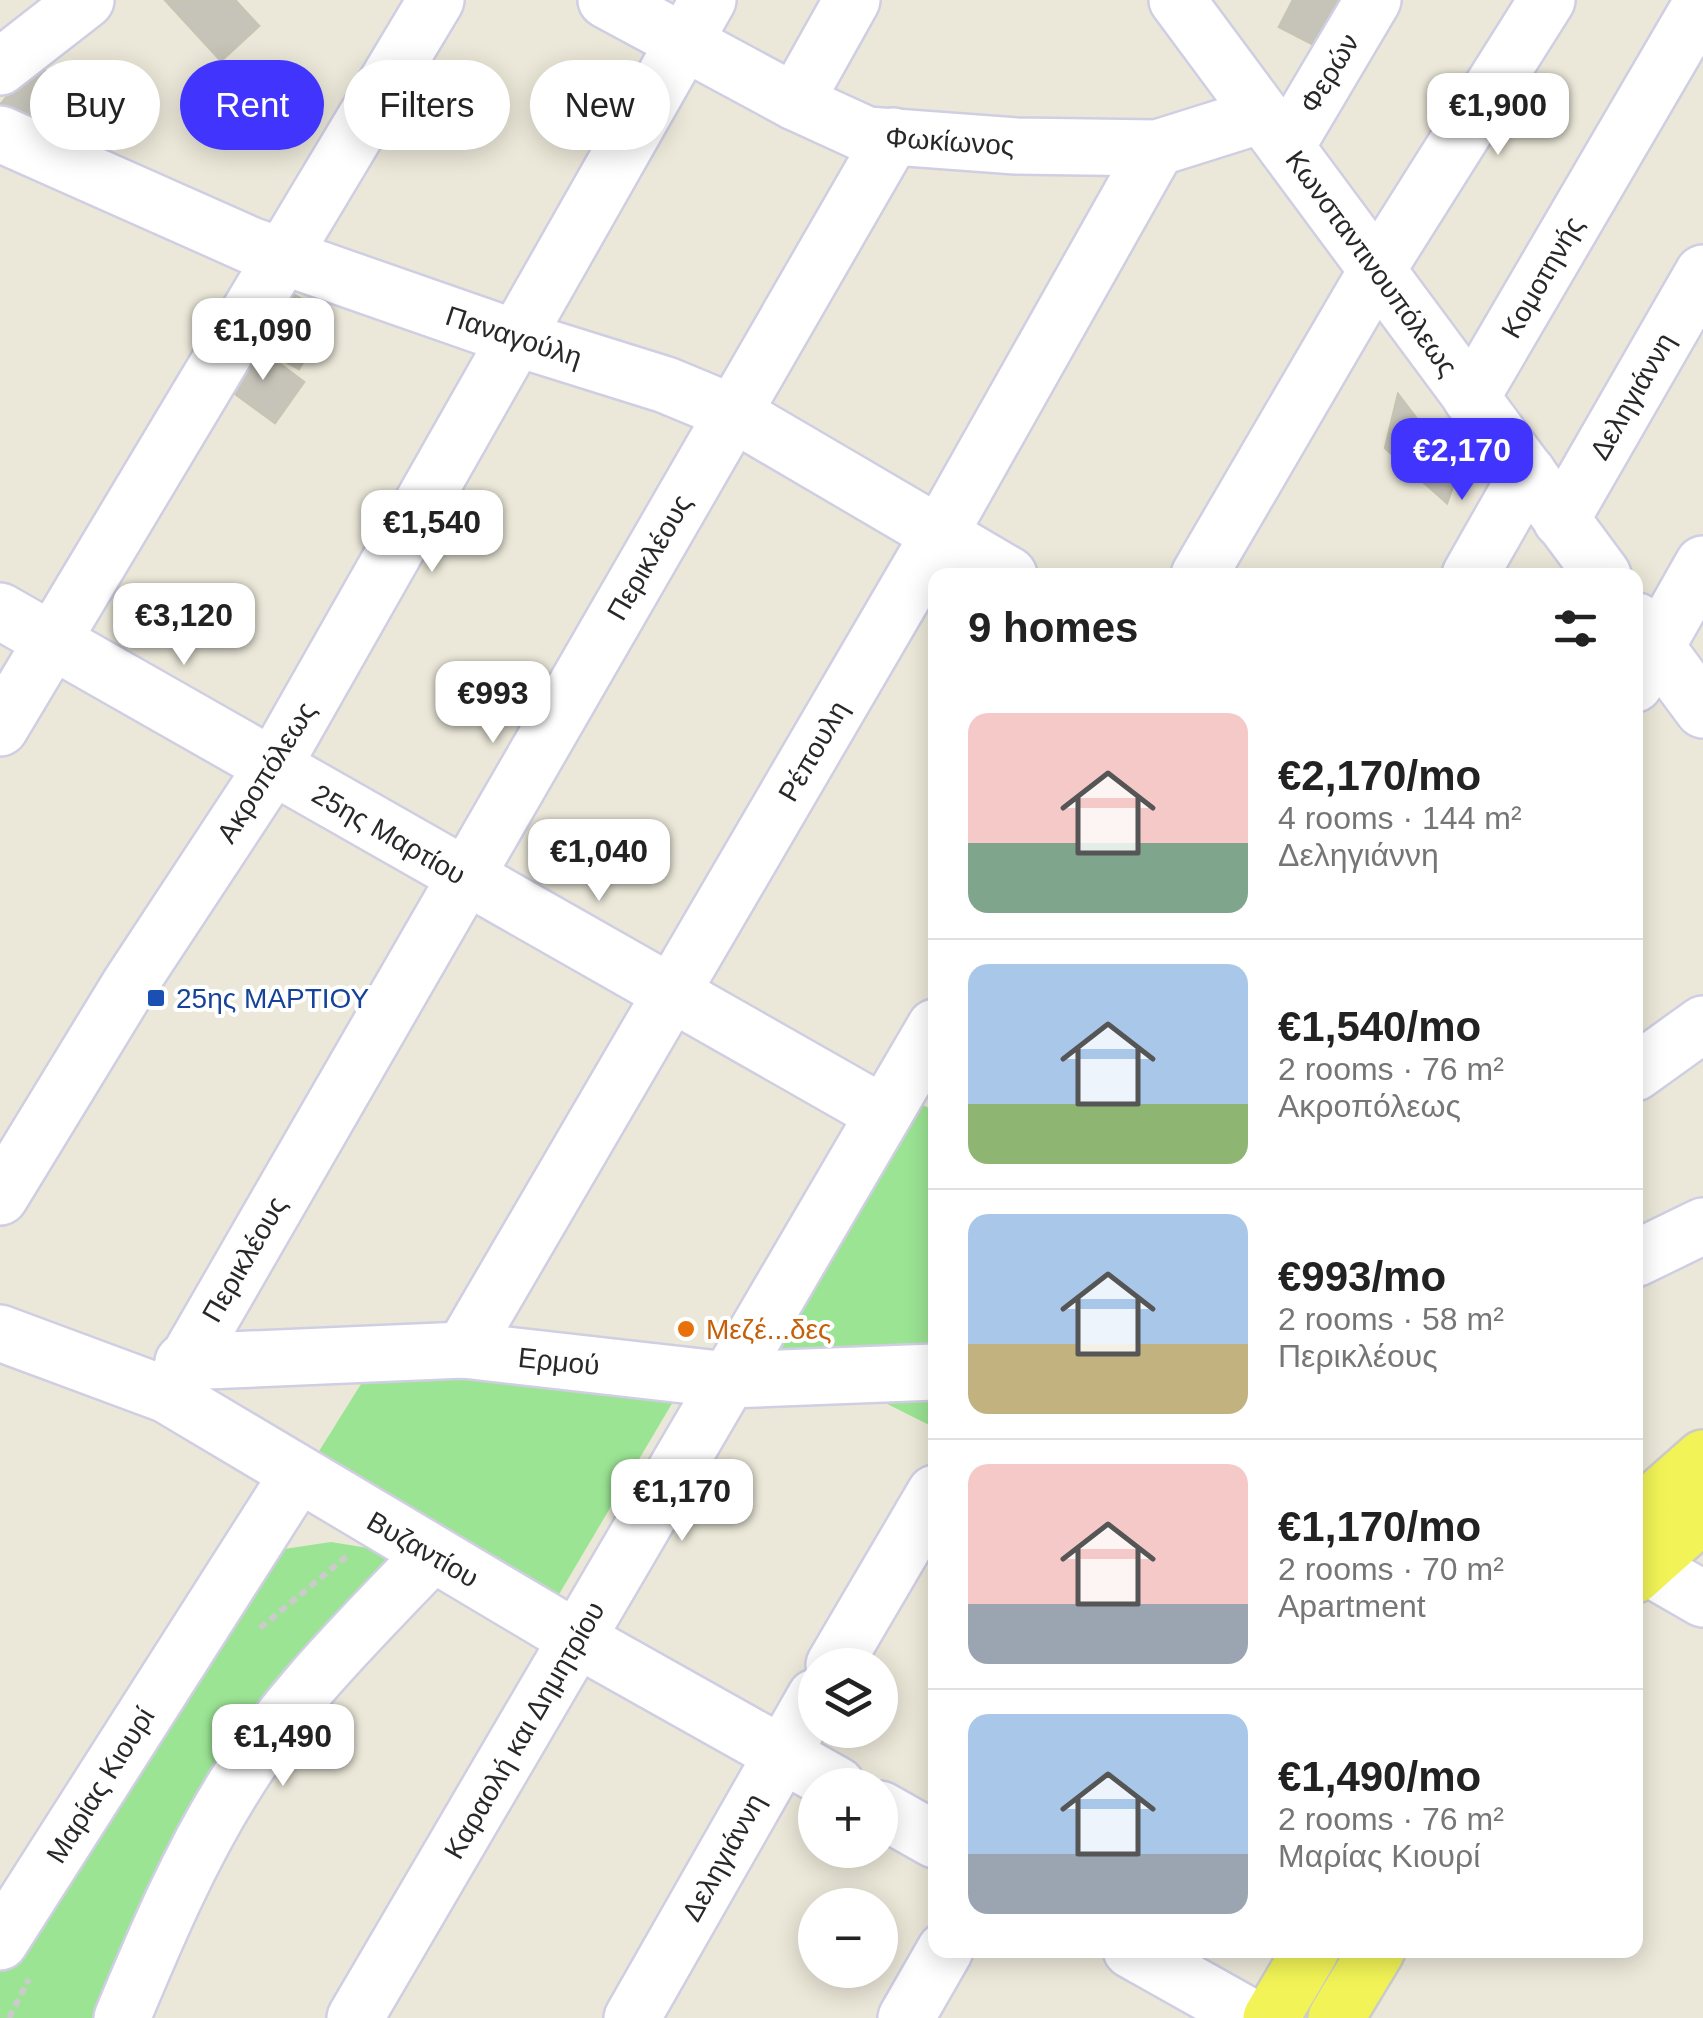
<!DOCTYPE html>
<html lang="en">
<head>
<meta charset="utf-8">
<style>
	body { margin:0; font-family:Helvetica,sans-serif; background:#f6f6f6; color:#222; height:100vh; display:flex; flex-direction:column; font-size:38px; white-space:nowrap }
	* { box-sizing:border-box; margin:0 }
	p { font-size:32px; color:#767676 }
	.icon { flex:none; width:55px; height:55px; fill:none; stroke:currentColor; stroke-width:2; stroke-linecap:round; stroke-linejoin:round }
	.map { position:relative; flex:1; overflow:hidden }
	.panel { position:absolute; left:928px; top:568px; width:715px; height:1390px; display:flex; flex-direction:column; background:#fff; border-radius:20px; box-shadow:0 5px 25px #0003 }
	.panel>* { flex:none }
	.hud { position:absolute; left:30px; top:60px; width:748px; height:90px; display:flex; gap:20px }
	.fabs { position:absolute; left:798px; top:1648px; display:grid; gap:20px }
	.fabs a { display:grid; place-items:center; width:100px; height:100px; border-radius:50%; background:#fff; box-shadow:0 5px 25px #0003; font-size:50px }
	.price { position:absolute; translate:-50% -85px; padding:0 22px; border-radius:20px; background:#fff; color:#222; font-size:32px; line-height:65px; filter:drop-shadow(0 2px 5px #0008) }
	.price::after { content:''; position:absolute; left:50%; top:60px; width:30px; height:22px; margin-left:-15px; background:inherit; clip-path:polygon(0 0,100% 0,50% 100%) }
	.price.on { background:#4034fd; color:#fff }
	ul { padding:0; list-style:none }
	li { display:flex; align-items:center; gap:30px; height:250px; padding:0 40px }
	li+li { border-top:2px solid #e0e0e0 }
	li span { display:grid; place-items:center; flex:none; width:280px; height:200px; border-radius:20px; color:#555 }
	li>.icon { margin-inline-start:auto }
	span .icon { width:120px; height:120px; fill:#fffc; stroke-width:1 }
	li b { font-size:42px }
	h2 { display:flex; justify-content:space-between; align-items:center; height:120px; padding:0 40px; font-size:42px }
	.chip { padding:0 35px; border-radius:45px; background:#fff; box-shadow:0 5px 25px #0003; font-size:35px; line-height:90px }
	.chip.on { background:#4034fd; color:#fff }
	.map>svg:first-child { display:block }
</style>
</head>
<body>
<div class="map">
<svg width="1703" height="2018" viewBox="0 0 1703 2018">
	<rect width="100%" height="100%" fill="#ebe8d9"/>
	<!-- green -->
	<g fill="#9be494">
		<path d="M898 1093 935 1111V1428L782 1351 785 1282Z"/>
		<path d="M662 1375 680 1390 558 1596 316 1456 366 1376Z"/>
		<path d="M331 1542 399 1553 305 1686 118 2018H0V1963L264 1552Z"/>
	</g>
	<!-- building -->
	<g fill="#c6c4b9" stroke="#c6c4b3" stroke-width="2.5">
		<path d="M165 0H235L259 26 221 61Z"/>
		<path d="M1293 0H1348L1322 49 1279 27Z"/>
		<path d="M35 62 69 91 28 142 0 125V105Z"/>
		<path d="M284 289 330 315 299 369 252 343Z"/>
		<path d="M252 343 304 382 275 423 223 385Z"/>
		<path d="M1398 394 1458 473 1447 503 1385 448Z"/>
	</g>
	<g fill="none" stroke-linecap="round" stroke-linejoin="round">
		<defs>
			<g id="minor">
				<path d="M606 0 795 102 867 135 1016 146 1157 148 1262 115"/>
				<path d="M1177 0 1603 575"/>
				<path d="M0 67 86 0"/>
				<path d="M795 102 852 0"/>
				<path d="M0 134 250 245 519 339 666 385 731 412 1009 575"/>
				<path d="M1286 147 1373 0"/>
				<path d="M1471 398 1703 1"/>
				<path d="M1561 520 1703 273"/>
				<path d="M1199 575 1377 270 1547 0"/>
				<path d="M1470 575 1528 473"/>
				<path d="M0 611 884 1114"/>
				<path d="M1637 621 1703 710"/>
				<path d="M1635 684 1703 564"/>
				<path d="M0 728 436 0"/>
				<path d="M1635 1073 1703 1024"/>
				<path d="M0 1197 130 984 272 768 708 0"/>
				<path d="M1635 1259 1703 1226"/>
				<path d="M0 1333 167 1395 577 1639 837 1785"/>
				<path d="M463 1350 940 533 1157 148"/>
				<path d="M183 1362 463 1350 728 1380 935 1372"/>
				<path d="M167 1395 893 136"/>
				<path d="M1644 1565 1703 1599"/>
				<path d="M834 1665 935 1493"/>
				<path d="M880 1809 935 1840"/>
				<path d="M0 1942 297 1476"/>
				<path d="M1131 1950 1252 2018"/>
				<path d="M122 2018C155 1939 189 1858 235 1785 288 1699 363 1627 432 1554"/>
				<path d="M355 2018 935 1027"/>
				<path d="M632 2018 815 1697"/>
				<path d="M906 2018 945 1950"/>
			</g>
			<g id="major">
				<path d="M1635 1518 1703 1458"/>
				<path d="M1635 1575 1703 1514"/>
				<path d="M1271 2018 1311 1950"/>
				<path d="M1336 2018 1377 1950"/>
			</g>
		</defs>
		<!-- minor casing -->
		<use href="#minor" stroke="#d0cee2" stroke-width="60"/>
		<!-- major casing -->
		<use href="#major" stroke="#cbcbcb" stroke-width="60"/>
		<!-- path -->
		<g stroke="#cbcbcb" stroke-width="6" stroke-dasharray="8 5" stroke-linecap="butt">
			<path d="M260 1628 347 1556"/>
			<path d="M9 2018 29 1979"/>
		</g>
		<!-- minor -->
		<use href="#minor" stroke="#fff" stroke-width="55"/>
		<!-- major -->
		<use href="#major" stroke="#f1f356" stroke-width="55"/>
	</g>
	<!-- markers -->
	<rect fill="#1a4fb4" stroke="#fff" stroke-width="4" x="146" y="988" width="20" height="20" rx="5"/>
	<circle fill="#e8710a" stroke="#fff" stroke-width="4" cx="686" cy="1329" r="10"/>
	<g text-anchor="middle" stroke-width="8" stroke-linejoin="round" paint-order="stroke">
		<!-- street labels -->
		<g font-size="28" fill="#282828" stroke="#fff">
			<text transform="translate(1329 73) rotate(-59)" y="10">Φερών</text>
			<text transform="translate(950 141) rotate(4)" y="10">Φωκίωνος</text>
			<text transform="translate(1372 263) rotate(54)" y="10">Κωνσταντινουπόλεως</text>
			<text transform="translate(1542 277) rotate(-60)" y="10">Κομοτηνής</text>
			<text transform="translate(514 336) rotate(18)" y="10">Παναγούλη</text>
			<text transform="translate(1632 396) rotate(-60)" y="10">Δεληγιάννη</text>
			<text transform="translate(649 557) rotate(-60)" y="10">Περικλέους</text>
			<text transform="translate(813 751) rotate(-60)" y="10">Ρέπουλη</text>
			<text transform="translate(266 772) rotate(-58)" y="10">Ακροπόλεως</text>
			<text transform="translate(389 834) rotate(30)" y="10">25ης Μαρτίου</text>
			<text transform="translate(244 1259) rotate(-60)" y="10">Περικλέους</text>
			<text transform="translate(559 1361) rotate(6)" y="10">Ερμού</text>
			<text transform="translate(423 1549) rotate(30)" y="10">Βυζαντίου</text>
			<text transform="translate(524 1730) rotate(-60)" y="10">Καραολή και Δημητρίου</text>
			<text transform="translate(100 1785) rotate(-58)" y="10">Μαρίας Κιουρί</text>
			<text transform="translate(723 1857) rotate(-61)" y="10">Δεληγιάννη</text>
		</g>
		<!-- transit labels -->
		<g font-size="28" fill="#164399" stroke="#fff" text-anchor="start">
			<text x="176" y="1008">25ης ΜΑΡΤΙΟΥ</text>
		</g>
		<!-- food labels -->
		<g font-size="28" fill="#c56008" stroke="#fff" text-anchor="start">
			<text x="706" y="1339">Μεζέ...δες</text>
		</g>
	</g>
</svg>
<div class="fabs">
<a><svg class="icon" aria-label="layers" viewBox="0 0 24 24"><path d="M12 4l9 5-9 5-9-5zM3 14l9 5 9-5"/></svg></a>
<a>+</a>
<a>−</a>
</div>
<b class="price" style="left:1498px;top:158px">€1,900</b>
<b class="price" style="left:263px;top:383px">€1,090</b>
<b class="price on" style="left:1462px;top:503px">€2,170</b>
<b class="price" style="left:432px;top:575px">€1,540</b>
<b class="price" style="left:184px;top:668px">€3,120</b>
<b class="price" style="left:493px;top:746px">€993</b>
<b class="price" style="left:599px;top:904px">€1,040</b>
<b class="price" style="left:682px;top:1544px">€1,170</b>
<b class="price" style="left:283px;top:1789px">€1,490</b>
<div class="hud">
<a class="chip">Buy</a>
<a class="chip on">Rent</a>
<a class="chip">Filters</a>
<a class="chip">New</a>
</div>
<section class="panel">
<h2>9 homes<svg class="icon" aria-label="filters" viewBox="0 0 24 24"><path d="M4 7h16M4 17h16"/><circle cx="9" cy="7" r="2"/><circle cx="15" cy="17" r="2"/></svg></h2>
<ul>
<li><span style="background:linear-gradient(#f6c9c9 65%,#7fa58c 0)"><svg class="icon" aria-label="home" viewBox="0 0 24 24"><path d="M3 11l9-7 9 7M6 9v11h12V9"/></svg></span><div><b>€2,170/mo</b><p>4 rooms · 144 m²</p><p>Δεληγιάννη</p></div></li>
<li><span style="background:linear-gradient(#a9c7e8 70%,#8fb573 0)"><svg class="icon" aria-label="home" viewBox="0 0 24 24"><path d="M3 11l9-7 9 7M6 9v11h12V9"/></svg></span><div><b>€1,540/mo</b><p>2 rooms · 76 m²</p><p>Ακροπόλεως</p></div></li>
<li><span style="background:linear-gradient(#a9c7e8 65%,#c2b280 0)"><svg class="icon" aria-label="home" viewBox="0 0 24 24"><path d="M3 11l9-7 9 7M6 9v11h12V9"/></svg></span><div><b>€993/mo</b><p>2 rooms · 58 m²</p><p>Περικλέους</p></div></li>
<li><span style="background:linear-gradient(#f6c9c9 70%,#9aa5b1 0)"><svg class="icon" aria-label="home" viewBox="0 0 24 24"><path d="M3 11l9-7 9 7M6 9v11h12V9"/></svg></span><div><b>€1,170/mo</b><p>2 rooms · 70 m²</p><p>Apartment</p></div></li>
<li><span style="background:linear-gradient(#a9c7e8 70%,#9aa5b1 0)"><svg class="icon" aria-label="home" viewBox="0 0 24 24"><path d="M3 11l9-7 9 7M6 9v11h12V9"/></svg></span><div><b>€1,490/mo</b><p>2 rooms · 76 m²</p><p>Μαρίας Κιουρί</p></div></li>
</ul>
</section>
</div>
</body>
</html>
